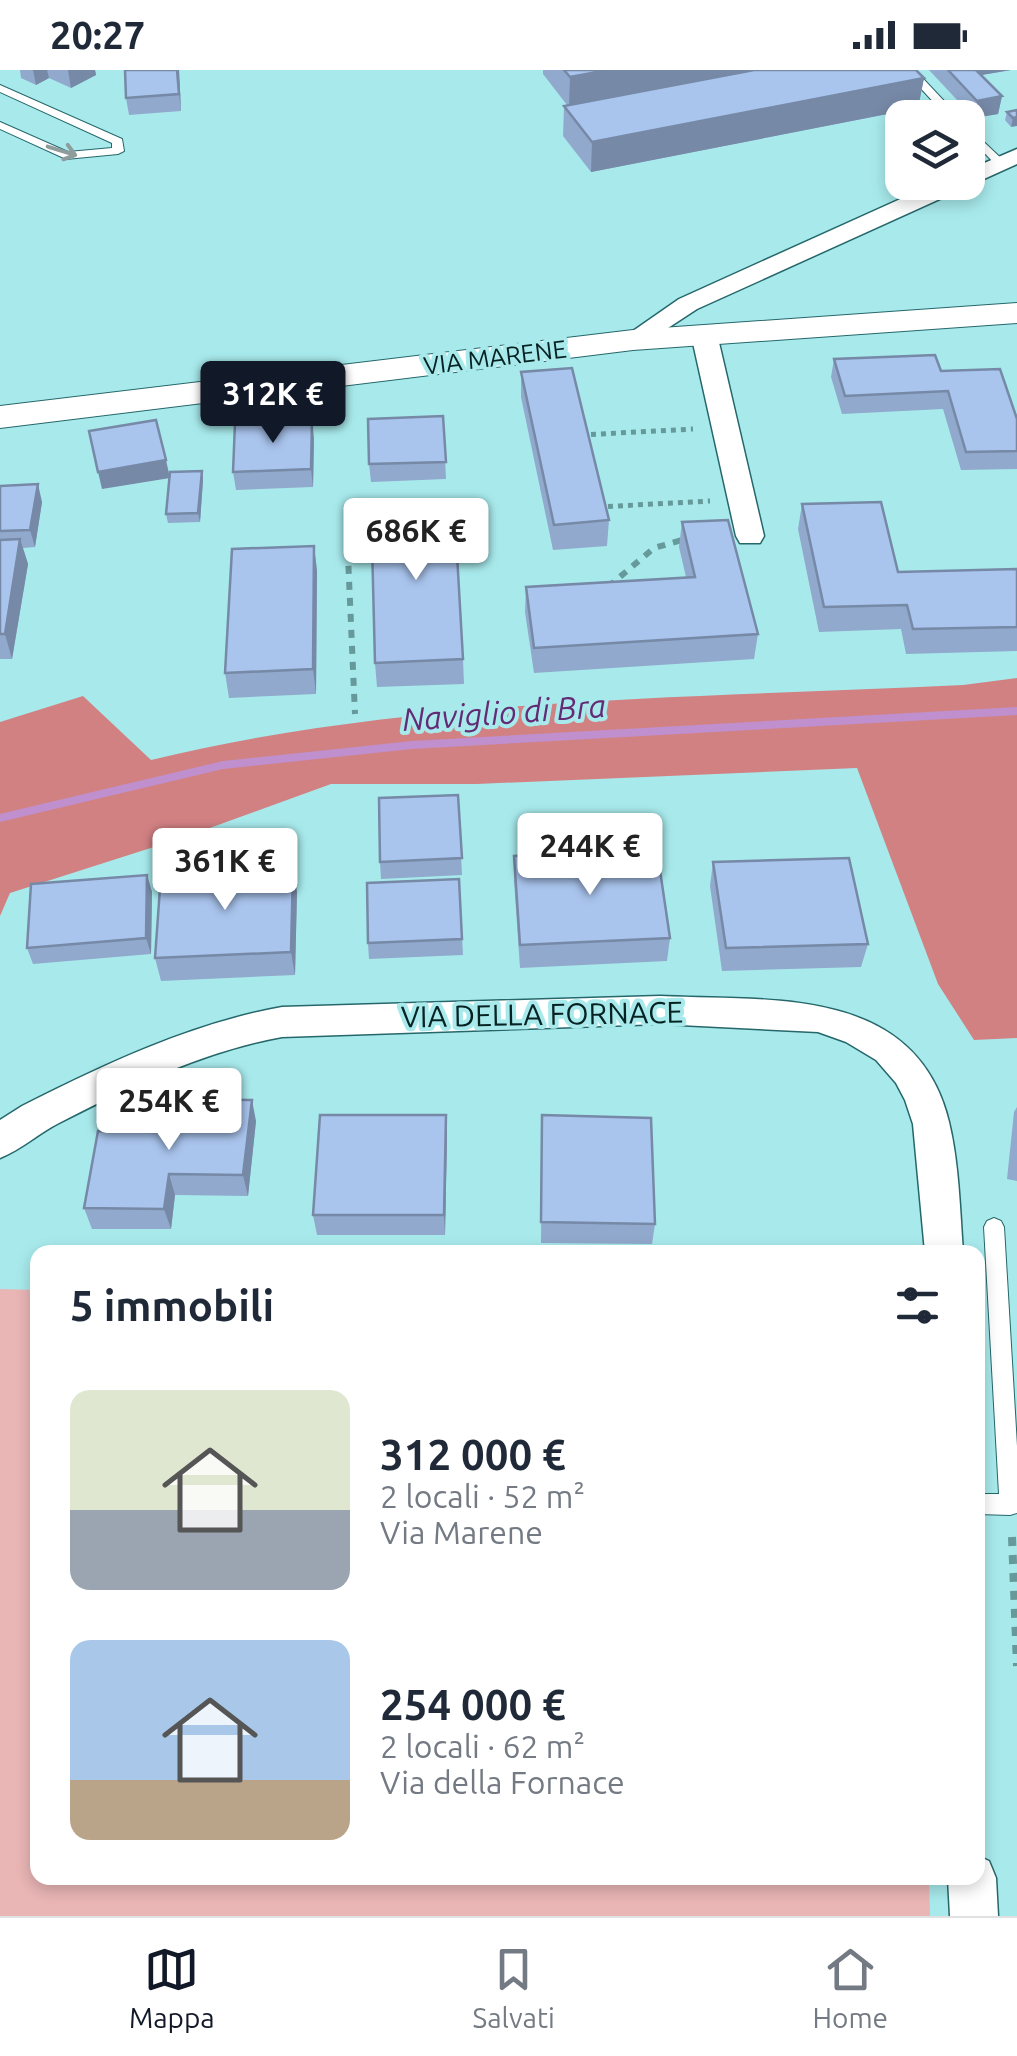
<!DOCTYPE html>
<html lang="it">
<head>
<meta charset="utf-8">
<style>
	body { margin:0; font-family:Ubuntu,sans-serif; background:#f6f6f7; color:#1f2937; height:100vh; display:flex; flex-direction:column; font-size:38px; white-space:nowrap }
	* { box-sizing:border-box; margin:0 }
	p { font-size:32px; color:#747a83 }
	.icon { flex:none; width:55px; height:55px; fill:none; stroke:currentColor; stroke-width:2; stroke-linecap:round; stroke-linejoin:round }
	.map { position:relative; flex:1; overflow:hidden }
	.drawer { position:absolute; left:30px; top:1175px; width:955px; height:640px; display:flex; flex-direction:column; background:#fff; border-radius:20px; box-shadow:0 5px 15px #0003 }
	.drawer>* { flex:none }
	.tools { position:absolute; left:885px; top:30px; display:grid; gap:20px }
	.tools a { display:grid; place-items:center; width:100px; height:100px; border-radius:20px; background:#fff; box-shadow:0 5px 15px #0003; font-size:50px }
	.price { position:absolute; translate:-50% -85px; padding:0 22px; border-radius:10px; background:#fff; color:#222; font-size:32px; line-height:65px; filter:drop-shadow(0 2px 5px #0008) }
	.price::after { content:''; position:absolute; left:50%; top:60px; width:30px; height:22px; margin-left:-15px; background:inherit; clip-path:polygon(0 0,100% 0,50% 100%) }
	.price.selected { background:#111827; color:#fff }
	ul { padding:0; list-style:none }
	li { display:flex; align-items:center; gap:30px; height:250px; padding:0 40px }
	li span { display:grid; place-items:center; flex:none; width:280px; height:200px; border-radius:20px; color:#555 }
	li>.icon { margin-inline-start:auto }
	span .icon { width:120px; height:120px; fill:#fffc; stroke-width:1 }
	li b { font-size:42px }
	h2 { display:flex; justify-content:space-between; align-items:center; height:120px; padding:0 40px; font-size:42px }
	.status { display:flex; justify-content:space-between; align-items:center; height:70px; padding:0 50px; background:#fff; direction:ltr }
	.status svg { height:28px; fill:currentColor }
	.tab-bar { display:flex; justify-content:space-around; align-items:center; height:140px; border-top:2px solid #e0e1e3; background:#fff; font-size:28px; color:#747a83 }
	.tab-bar a { display:grid; justify-items:center; gap:5px }
	.tab-bar .selected { color:#111827 }
	.map>svg:first-child { display:block }
</style>
</head>
<body>
<div class="status"><b>20:27</b><svg viewBox="0 0 49 12"><path d="M0 12V9h3v3zM5 12V6h3v6zM10 12V3h3v9zM15 12V0h3v12zM26 1h20v11H26zM47 4h2v5h-2z"/></svg></div>
<div class="map">
<svg width="1017" height="1846" viewBox="0 0 1017 1846">
	<rect width="100%" height="100%" fill="#a8eaec"/>
	<!-- green -->
	<path fill="#e9b5b5" d="M0 1219 37 1220 38 1808H929L930 1846H0Z"/>
	<!-- forest -->
	<path fill="#d28183" d="M1017 608V968L974 970 938 914 857 698 477 714H331L185 767 10 823 0 846V652L83 626 151 690C408 627 697 628 963 615Z"/>
	<g fill="none" stroke-linecap="round" stroke-linejoin="round">
		<!-- stream -->
		<path fill="#bf90cd" fill-rule="evenodd" d="M1017 637V645L412 679 223 699 0 752V744L223 691 412 671Z"/>
		<defs>
			<g id="lane">
				<path d="M904 0H915L960 48H948Z"/>
				<path d="M0 15 122 69 124 81 118 84 66 89 0 59V52L68 82 112 78V73L0 22Z"/>
				<path d="M968 57 1004 91V95H996L968 66Z"/>
				<path d="M994 1148 1001 1151 1004 1157 1017 1376V1443L1010 1445 978 1444V1424H999L984 1157 987 1151Z"/>
			</g>
			<g id="street">
				<path d="M1017 79V94L697 239 642 275 633 278 620 270 679 229 938 112H968V100Z"/>
				<path d="M704 256 717 264 764 466 760 473H740L736 466 691 264Z"/>
				<path d="M660 926C770 931 916 915 949 1052 959 1093 960 1141 963 1182H925L913 1054 905 1030 896 1013 876 990 846 972 818 962 660 954 282 967C205 981 129 1017 59 1053 39 1063 21 1080 0 1088V1050L22 1036C103 995 192 953 282 937Z"/>
				<path d="M978 1786 989 1791 996 1808 998 1846H950L948 1808H978Z"/>
			</g>
			<path id="secondary" d="M1017 233V253L633 280 0 358V336L633 260Z"/>
		</defs>
		<!-- lane casing -->
		<use href="#lane" stroke="#25676a" stroke-width="2"/>
		<!-- street casing -->
		<use href="#street" stroke="#25676a" stroke-width="3"/>
		<!-- secondary casing -->
		<use href="#secondary" stroke="#25676a" stroke-width="2"/>
		<!-- path-far2 -->
		<g stroke="#66999a" stroke-width="5" stroke-dasharray="5 5" stroke-linecap="butt">
			<path d="M581 365 693 359"/>
			<path d="M598 437 710 431"/>
		</g>
		<!-- path-far1 -->
		<g stroke="#66999a" stroke-width="6" stroke-dasharray="8 8" stroke-linecap="butt">
			<path d="M347 464 355 644"/>
			<path d="M608 517 654 478 689 468"/>
		</g>
		<!-- path -->
		<path stroke="#66999a" stroke-width="8" stroke-dasharray="9 9" stroke-linecap="butt" d="M1012 1467 1017 1596"/>
		<!-- lane -->
		<use href="#lane" fill="#fff" fill-rule="evenodd"/>
		<!-- street -->
		<use href="#street" fill="#fff" fill-rule="evenodd"/>
		<!-- secondary -->
		<use href="#secondary" fill="#fff" fill-rule="evenodd"/>
	</g>
	<!-- wall -->
	<g fill="#91a9cc">
		<path d="M20 0H95L96 5 71 18 49 8 36 15 21 8Z"/>
		<path d="M125 0H179L181 41 129 45 126 28Z"/>
		<path d="M543 0H916L924 8 918 38 591 102 563 66 564 36 567 35 543 4Z"/>
		<path d="M929 0H1011L981 5 1002 26 998 44 974 48Z"/>
		<path d="M1017 40 1011 57 1005 50 1007 42Z"/>
		<path d="M834 289 941 301 1017 349V399L961 400 943 339 842 344 831 307Z"/>
		<path d="M521 302 609 450 607 476 553 480 521 327Z"/>
		<path d="M443 346 446 409 371 412 369 394Z"/>
		<path d="M314 368 313 417 236 420 233 402Z"/>
		<path d="M202 401 203 410 200 452 168 453 166 444Z"/>
		<path d="M0 416 42 432 35 477 23 478 28 494 12 589H0Z"/>
		<path d="M802 434 898 502 1017 499V581L906 584 901 559 819 562 798 459Z"/>
		<path d="M682 452 758 564 754 589 534 603 525 542 526 517 686 507 679 477Z"/>
		<path d="M314 476 317 501 316 624 229 628 225 603Z"/>
		<path d="M463 589 464 614 377 617 375 593Z"/>
		<path d="M458 725 462 805 381 809 380 792Z"/>
		<path d="M514 786 670 868 667 891 520 898 514 810Z"/>
		<path d="M713 792 868 874 861 897 722 901 710 816Z"/>
		<path d="M293 799 297 822 295 905 161 911 155 888Z"/>
		<path d="M147 805 152 822 151 884 33 894 27 878Z"/>
		<path d="M459 809 463 885 369 889 368 873Z"/>
		<path d="M1017 1037V1111L1007 1109 1014 1042Z"/>
		<path d="M542 1045 655 1154 652 1174 541 1173Z"/>
		<path d="M256 1051 248 1126 175 1125 171 1159H92L84 1138 159 1062Z"/>
		<path d="M447 1067 445 1165H317L313 1145Z"/>
	</g>
	<!-- shaded-wall -->
	<g fill="#7689a6">
		<path d="M33 0H47L49 8 36 15Z"/>
		<path d="M68 0H95L96 5 71 18Z"/>
		<path d="M177 0H179L181 41 179 24Z"/>
		<path d="M608 0H766L569 37 570 7Z"/>
		<path d="M966 0H1011L964 8Z"/>
		<path d="M924 8 918 38 591 102 592 72Z"/>
		<path d="M1002 26 998 44 974 48 977 31Z"/>
		<path d="M1017 47V56L1011 57 1013 48Z"/>
		<path d="M312 351 314 368 313 417 311 399Z"/>
		<path d="M166 390 170 408 102 419 98 402Z"/>
		<path d="M202 401 203 410 200 452 198 443Z"/>
		<path d="M38 414 42 432 35 477 30 460Z"/>
		<path d="M20 469 28 494 12 589 5 564Z"/>
		<path d="M314 476 317 501 316 624 313 599Z"/>
		<path d="M293 799 297 822 295 905 291 882Z"/>
		<path d="M147 805 152 822 151 884 146 868Z"/>
		<path d="M252 1030 256 1051 248 1126 243 1105Z"/>
		<path d="M446 1045 447 1067 445 1165 444 1145Z"/>
		<path d="M169 1104 175 1125 171 1159 164 1139Z"/>
	</g>
	<!-- building -->
	<g fill="#a9c4ed" stroke="#7689a6" stroke-width="2.5">
		<path d="M125 0H177L179 24 126 28Z"/>
		<path d="M564 0H608L570 7Z"/>
		<path d="M754 0H916L924 8 592 72 564 36Z"/>
		<path d="M948 0H976L1002 26 977 31Z"/>
		<path d="M1017 40V47L1013 48 1007 42Z"/>
		<path d="M935 285 941 301 1000 299 1017 349V381L966 382 948 321 845 326 834 289Z"/>
		<path d="M572 298 609 450 554 455 521 302Z"/>
		<path d="M443 346 446 392 369 394 368 349Z"/>
		<path d="M156 350 166 390 98 402 89 361Z"/>
		<path d="M312 351 311 399 233 402 235 353Z"/>
		<path d="M202 401 198 443 166 444 170 402Z"/>
		<path d="M38 414 30 460 0 461V416Z"/>
		<path d="M454 432 463 589 375 593 371 435Z"/>
		<path d="M881 432 898 502 1017 499V557L913 559 907 535 824 537 802 434Z"/>
		<path d="M728 450 758 564 534 578 526 517 695 507 682 452Z"/>
		<path d="M20 469 5 564H0V470Z"/>
		<path d="M314 476 313 599 225 603 232 479Z"/>
		<path d="M458 725 462 788 380 792 379 728Z"/>
		<path d="M657 780 670 868 520 875 514 786Z"/>
		<path d="M849 788 868 874 726 878 713 792Z"/>
		<path d="M293 799 291 882 155 888 161 804Z"/>
		<path d="M147 805 146 868 27 878 31 814Z"/>
		<path d="M459 809 462 869 368 873 367 813Z"/>
		<path d="M164 1029 252 1030 243 1105 169 1104 164 1139 84 1138 98 1061 159 1062Z"/>
		<path d="M320 1045H446L444 1145H313Z"/>
		<path d="M542 1045 651 1048 655 1154 541 1152Z"/>
	</g>
	<!-- one-way arrows -->
	<defs><path id="oneway-shaft" d="M-6 0H5M1.5-3L5.5 0L1.5 3" fill="none" stroke-width="1.6" stroke-linecap="round" stroke-linejoin="round" transform="scale(2.5)"/></defs>
	<use stroke="#8f9c9c" href="#oneway-shaft" transform="translate(62 81) rotate(17)"/>
	<g text-anchor="middle" stroke-width="8" stroke-linejoin="round" paint-order="stroke">
		<!-- far-street labels -->
		<g font-size="25" fill="#062223" stroke="#a8eaec">
			<text transform="translate(495 287) rotate(-7)" y="9">VIA MARENE</text>
		</g>
		<!-- street labels -->
		<g font-size="30" fill="#062223" stroke="#a8eaec">
			<text transform="translate(542 945) rotate(-1)" y="10">VIA DELLA FORNACE</text>
		</g>
		<!-- water labels -->
		<g font-size="32" font-style="italic" fill="#642b75" stroke="#a8eaec">
			<text transform="translate(504 643) rotate(-4)" y="11">Naviglio di Bra</text>
		</g>
	</g>
</svg>
<div class="tools">
<a><svg class="icon" aria-label="layers" viewBox="0 0 24 24"><path d="M12 4l9 5-9 5-9-5zM3 14l9 5 9-5"/></svg></a>
</div>
<b class="price selected" style="left:273px;top:376px">312K €</b>
<b class="price" style="left:416px;top:513px">686K €</b>
<b class="price" style="left:590px;top:828px">244K €</b>
<b class="price" style="left:225px;top:843px">361K €</b>
<b class="price" style="left:169px;top:1083px">254K €</b>
<section class="drawer">
<h2>5 immobili<svg class="icon" aria-label="filters" viewBox="0 0 24 24"><path d="M4 7h16M4 17h16"/><circle cx="9" cy="7" r="2"/><circle cx="15" cy="17" r="2"/></svg></h2>
<ul>
<li><span style="background:linear-gradient(#dfe7d0 60%,#9aa5b1 0)"><svg class="icon" aria-label="home" viewBox="0 0 24 24"><path d="M3 11l9-7 9 7M6 9v11h12V9"/></svg></span><div><b>312 000 €</b><p>2 locali · 52 m²</p><p>Via Marene</p></div></li>
<li><span style="background:linear-gradient(#a9c7e8 70%,#b9a48a 0)"><svg class="icon" aria-label="home" viewBox="0 0 24 24"><path d="M3 11l9-7 9 7M6 9v11h12V9"/></svg></span><div><b>254 000 €</b><p>2 locali · 62 m²</p><p>Via della Fornace</p></div></li>
</ul>
</section>
</div>
<nav class="tab-bar">
<a class="selected"><svg class="icon" aria-label="map" viewBox="0 0 24 24"><path d="M3 6l6-2 6 2 6-2v14l-6 2-6-2-6 2zM9 4v14M15 6v14"/></svg>Mappa</a>
<a><svg class="icon" aria-label="saved" viewBox="0 0 24 24"><path d="M7 4h10v16l-5-4-5 4z"/></svg>Salvati</a>
<a><svg class="icon" aria-label="home" viewBox="0 0 24 24"><path d="M3 11l9-7 9 7M6 9v11h12V9"/></svg>Home</a>
</nav>
</body>
</html>
